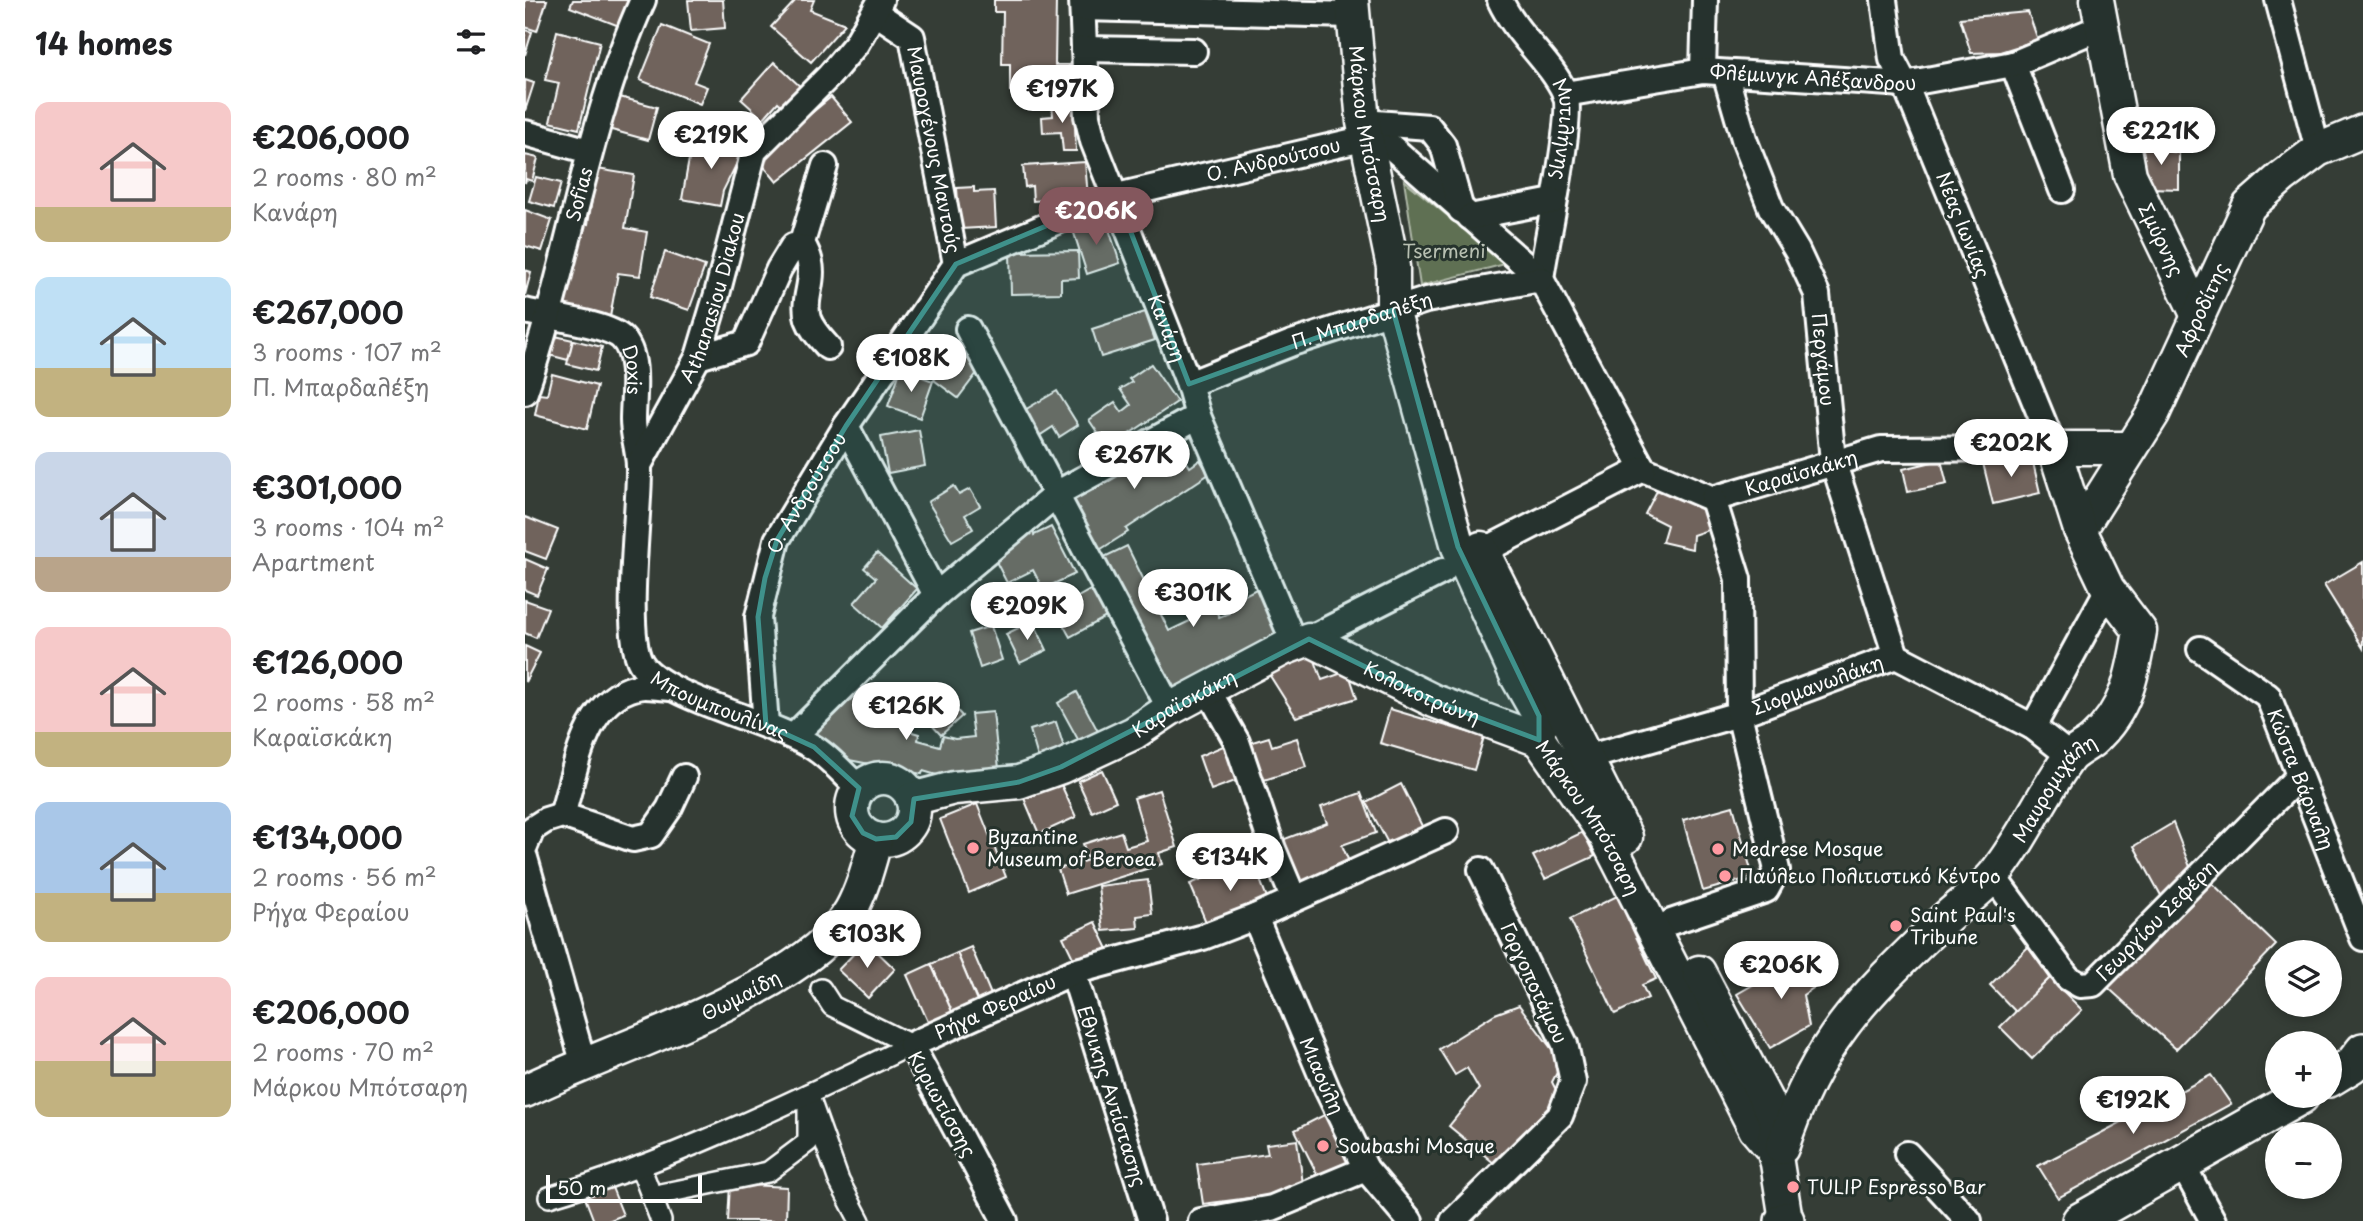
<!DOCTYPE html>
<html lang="en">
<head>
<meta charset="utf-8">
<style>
	body { margin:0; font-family:"Playpen Sans",sans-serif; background:#f6f6f6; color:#202124; height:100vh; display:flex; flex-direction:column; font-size:26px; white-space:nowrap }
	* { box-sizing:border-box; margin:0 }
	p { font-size:23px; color:#757577 }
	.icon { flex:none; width:38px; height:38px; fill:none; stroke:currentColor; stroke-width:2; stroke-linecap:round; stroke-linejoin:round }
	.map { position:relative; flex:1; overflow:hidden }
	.drawer { display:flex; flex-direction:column; background:#fff; width:525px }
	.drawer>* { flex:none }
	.tools { position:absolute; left:1740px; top:940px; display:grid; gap:14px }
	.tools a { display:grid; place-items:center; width:77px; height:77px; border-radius:50%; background:#fff; box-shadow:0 4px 10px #0003; font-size:35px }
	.scale { position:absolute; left:21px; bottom:18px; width:156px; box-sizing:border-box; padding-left:7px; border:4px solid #fff; border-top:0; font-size:19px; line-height:24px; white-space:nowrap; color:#fff; -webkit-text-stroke:5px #26332d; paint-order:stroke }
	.price { position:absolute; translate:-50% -60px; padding:0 16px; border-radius:24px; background:#fff; color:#222; font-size:23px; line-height:46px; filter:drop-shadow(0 2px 4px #0008) }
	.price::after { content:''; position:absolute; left:50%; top:42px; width:21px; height:16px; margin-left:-10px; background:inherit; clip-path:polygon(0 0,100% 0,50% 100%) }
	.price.active { background:#84575d; color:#fff }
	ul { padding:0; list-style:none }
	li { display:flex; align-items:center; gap:21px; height:175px; padding:0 35px }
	li span { display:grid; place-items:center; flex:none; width:196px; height:140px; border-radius:14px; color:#555 }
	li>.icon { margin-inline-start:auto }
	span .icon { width:84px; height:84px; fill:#fffc; stroke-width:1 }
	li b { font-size:30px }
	h2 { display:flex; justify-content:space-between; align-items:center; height:84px; padding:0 35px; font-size:30px }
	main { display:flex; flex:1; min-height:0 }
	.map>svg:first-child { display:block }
</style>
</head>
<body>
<main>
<section class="drawer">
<h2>14 homes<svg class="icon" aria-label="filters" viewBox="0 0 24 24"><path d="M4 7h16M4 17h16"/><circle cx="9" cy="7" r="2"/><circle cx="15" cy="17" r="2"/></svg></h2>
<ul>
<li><span style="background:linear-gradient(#f6c9c9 75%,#c2b280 0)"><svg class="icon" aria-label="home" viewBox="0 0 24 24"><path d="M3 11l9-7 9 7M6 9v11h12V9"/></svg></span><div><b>€206,000</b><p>2 rooms · 80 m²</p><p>Κανάρη</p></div></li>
<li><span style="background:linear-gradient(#bfe0f5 65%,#c2b280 0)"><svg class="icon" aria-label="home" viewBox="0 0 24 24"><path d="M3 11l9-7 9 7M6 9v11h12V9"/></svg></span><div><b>€267,000</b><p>3 rooms · 107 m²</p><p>Π. Μπαρδαλέξη</p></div></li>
<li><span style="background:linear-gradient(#c9d6e8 75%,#b9a48a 0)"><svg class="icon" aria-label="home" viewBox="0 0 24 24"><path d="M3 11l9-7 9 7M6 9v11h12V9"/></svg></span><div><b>€301,000</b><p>3 rooms · 104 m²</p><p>Apartment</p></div></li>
<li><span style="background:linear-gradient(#f6c9c9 75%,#c2b280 0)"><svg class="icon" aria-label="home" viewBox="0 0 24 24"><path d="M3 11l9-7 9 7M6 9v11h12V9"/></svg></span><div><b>€126,000</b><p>2 rooms · 58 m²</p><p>Καραϊσκάκη</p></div></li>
<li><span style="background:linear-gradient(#a9c7e8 65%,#c2b280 0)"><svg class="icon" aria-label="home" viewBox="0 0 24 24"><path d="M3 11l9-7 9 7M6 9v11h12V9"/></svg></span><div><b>€134,000</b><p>2 rooms · 56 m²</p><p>Ρήγα Φεραίου</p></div></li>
<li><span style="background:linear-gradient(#f6c9c9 60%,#c2b280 0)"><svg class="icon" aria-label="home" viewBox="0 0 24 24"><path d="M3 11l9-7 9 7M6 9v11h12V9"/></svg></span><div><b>€206,000</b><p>2 rooms · 70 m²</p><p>Μάρκου Μπότσαρη</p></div></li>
</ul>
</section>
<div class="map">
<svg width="1838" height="1221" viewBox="0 0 1838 1221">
	<rect width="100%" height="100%" fill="#353d36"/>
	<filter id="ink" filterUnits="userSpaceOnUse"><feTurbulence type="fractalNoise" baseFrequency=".0143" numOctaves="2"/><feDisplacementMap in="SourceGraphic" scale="14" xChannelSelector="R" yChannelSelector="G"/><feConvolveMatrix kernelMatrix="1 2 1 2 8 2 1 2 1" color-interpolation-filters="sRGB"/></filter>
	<g filter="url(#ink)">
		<!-- green -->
		<path fill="#5f7052" stroke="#afb8a8" stroke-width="2" d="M879 180 975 259 984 263 895 286Z"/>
		<!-- building -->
		<g fill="#6f635b" stroke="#fff" stroke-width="2">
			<path d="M0 0H22L12 31 0 27Z"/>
			<path d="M48 0H104L94 26 45 7Z"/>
			<path d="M163 0H198L200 28 166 31Z"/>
			<path d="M271 0H289L285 10 320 24 286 62 246 27Z"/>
			<path d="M469 0H531L530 65H544L543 92 485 91V64H477L478 12H469Z"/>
			<path d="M1503 12 1513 40 1475 52 1446 53 1435 18Z"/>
			<path d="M137 25 184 44 169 82 182 87 175 104 115 80Z"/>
			<path d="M0 30 7 32 0 55Z"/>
			<path d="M32 31 75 42 54 129 25 122 34 83 20 80Z"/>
			<path d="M249 62 279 90 261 109 253 102 238 119 216 99Z"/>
			<path d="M0 80 9 83 0 111Z"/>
			<path d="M91 96 132 107 123 140 83 129Z"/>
			<path d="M306 97 327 122 252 182 232 158Z"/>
			<path d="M549 103 551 151H538L536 132 518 133 517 117 528 116 527 104Z"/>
			<path d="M193 133 220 147 198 191 195 206 157 199 166 148 184 151Z"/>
			<path d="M1628 140 1630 148 1654 153V189L1625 188 1615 142Z"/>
			<path d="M0 155 13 158 7 181 1 179 0 183Z"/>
			<path d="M560 162 563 197 508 201 507 186 500 187 498 166Z"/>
			<path d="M72 169 109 175 100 228 122 232 115 276 93 273 85 317 35 309 49 222 63 224Z"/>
			<path d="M11 177 36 183 29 208 4 201Z"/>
			<path d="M449 187V192L469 191 471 227 435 229 432 188Z"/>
			<path d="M0 210 27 220 17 251 0 246Z"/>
			<path d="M581 220 595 263 562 274 548 230Z"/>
			<path d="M553 251 554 278 536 279V293L486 294 485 252Z"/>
			<path d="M140 252 180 266 164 310 125 297Z"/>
			<path d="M0 270 6 272 0 295Z"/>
			<path d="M620 312 630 340 576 357 567 329Z"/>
			<path d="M30 336 48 340 43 360 24 355Z"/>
			<path d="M48 340 77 347 71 371 42 364Z"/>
			<path d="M432 351 455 369 433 398 409 380Z"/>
			<path d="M626 364 652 402 583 448 564 420 590 402 597 412 606 405 595 389 607 382 604 379Z"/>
			<path d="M376 369 408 381 395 418 363 406Z"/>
			<path d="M27 374 72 386 62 429 10 415 14 394 22 395Z"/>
			<path d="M532 391 553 425 534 437 528 427 514 436 498 411Z"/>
			<path d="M394 430 400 466 363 473 356 437Z"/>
			<path d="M643 433 665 467 675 460 684 474 601 529 603 532 573 551 540 501Z"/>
			<path d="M1507 458 1515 493 1468 504 1457 459Z"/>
			<path d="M1416 460 1422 484 1383 492 1378 469Z"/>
			<path d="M1138 479 1178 499 1189 528 1168 535 1167 549 1137 542 1142 525 1120 514Z"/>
			<path d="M429 486 434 495 445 489 455 506 440 515 448 529 427 541 403 502Z"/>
			<path d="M0 517 33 530 21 559 0 551Z"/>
			<path d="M526 527 550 574 518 589 508 570 482 583 465 550 507 529 509 535Z"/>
			<path d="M602 546 644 631 671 618 664 604 683 595 694 617 704 613 700 605 735 587 761 640 643 697 575 559Z"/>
			<path d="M352 553 392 589 357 628 329 603 351 578 339 568Z"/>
			<path d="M0 559 23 569 12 595 0 590Z"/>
			<path d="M1838 562V648L1799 585Z"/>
			<path d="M567 589 583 616 545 637 530 610Z"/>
			<path d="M0 600 23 608 11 638 0 633Z"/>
			<path d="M508 621 522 650 495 663 481 634Z"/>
			<path d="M466 626 477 660 455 668 444 633Z"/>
			<path d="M0 646 15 653 0 682Z"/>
			<path d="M788 655 797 680 823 671 832 698 771 717 742 671Z"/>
			<path d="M327 686 344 703 353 705 351 711 380 719 377 729 394 734 393 740 415 746 418 736 430 739 449 737 446 714 468 712 475 778H422L398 771 397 774 324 760 308 751 284 728Z"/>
			<path d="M552 692 575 735 556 745 533 703Z"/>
			<path d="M417 694 437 716 416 735 396 713Z"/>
			<path d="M865 709 959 737 949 770 855 743Z"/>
			<path d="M531 722 541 754 514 761 505 730Z"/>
			<path d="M744 737 747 746 772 738 781 767 726 784 724 743Z"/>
			<path d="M703 744 716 779 686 790 674 756Z"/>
			<path d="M577 770 591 801 567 812 553 781Z"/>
			<path d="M534 780 551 817 514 834 498 796Z"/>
			<path d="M876 784 899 830 865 847 841 802Z"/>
			<path d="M634 790 652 847 634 853 637 864 541 894 533 869 563 860 558 844 596 832 601 847 622 841 609 798Z"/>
			<path d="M836 793 851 833 817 845 827 869 770 891 752 842 802 823 796 807Z"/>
			<path d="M452 804 481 877 444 893 415 819Z"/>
			<path d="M1208 806 1228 877 1178 891 1158 820Z"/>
			<path d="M1648 823 1667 872 1639 901 1609 846Z"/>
			<path d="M1058 832 1070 856 1020 879 1008 856Z"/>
			<path d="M727 859 744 903 683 927 665 884Z"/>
			<path d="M1682 878 1751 945 1651 1049 1579 984Z"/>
			<path d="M623 880 627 914 612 916 613 928 578 931 573 886Z"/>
			<path d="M1092 896 1131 979 1117 985 1123 998 1090 1014 1045 919Z"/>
			<path d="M570 922 585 953 553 968 538 937Z"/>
			<path d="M341 941 370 969 343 998 313 970Z"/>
			<path d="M446 947 467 997 453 1003 432 953Z"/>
			<path d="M1503 947 1525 978 1491 1012 1465 985Z"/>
			<path d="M432 953 453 1003 428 1014 406 964Z"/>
			<path d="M1282 954 1297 982 1278 995 1284 1026 1245 1048 1212 994Z"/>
			<path d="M406 964 428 1014 404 1024 382 975Z"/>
			<path d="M1525 978 1557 1010 1507 1059 1475 1027Z"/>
			<path d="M994 1005 1037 1063 1027 1082 1034 1096 970 1164 924 1126 954 1089 942 1068 930 1075 914 1049 970 1014Z"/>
			<path d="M1686 1075 1706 1104 1533 1198 1513 1166Z"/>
			<path d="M801 1114 826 1162 794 1178 770 1130Z"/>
			<path d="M772 1140 779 1191 678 1204 672 1164 743 1154 741 1144Z"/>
			<path d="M205 1184 262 1187 261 1221H203Z"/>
			<path d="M86 1185 98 1215 83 1221H69L59 1195Z"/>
		</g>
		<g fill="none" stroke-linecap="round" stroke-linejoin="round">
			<defs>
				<g id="pedestrian">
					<path d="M296 989 307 1006 386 1045"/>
					<path d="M115 1166 136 1221"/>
					<path d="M126 1196 243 1172 283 1142V1094L314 1181 335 1221"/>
					<path d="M24 1197C149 1160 269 1101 386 1045"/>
				</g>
				<g id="minor">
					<path id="s1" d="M557 0 562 116 568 141 664 384 673 416 770 645"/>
					<path id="s2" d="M975 0C991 35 1026 62 1040 93 1050 114 1020 246 1016 279"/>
					<path d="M1753 0 1793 150"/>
					<path d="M558 8 827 15"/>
					<path id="s3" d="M351 13 387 37 431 264"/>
					<path d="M559 49 669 51"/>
					<path d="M1488 64 1537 190"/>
					<path d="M1178 71 1180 0"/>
					<path id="s4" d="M1200 73 1220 142 1246 208 1272 251 1292 294 1308 461 1371 656"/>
					<path id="s5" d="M1040 94 1178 71 1380 84 1488 64 1576 27"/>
					<path d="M838 122 1016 279 1118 469"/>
					<path d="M838 122 904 127 918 145 936 210"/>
					<path d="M0 133 64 151"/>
					<path d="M945 217 1028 201"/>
					<path d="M276 246 300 166"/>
					<path id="s6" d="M0 311C22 317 82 323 97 338 115 356 108 396 108 420 108 436 114 451 114 467 115 509 98 633 116 663 138 698 246 721 286 746 304 756 319 775 334 788"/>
					<path d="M443 329 645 709"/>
					<path d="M173 357 221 343 254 269 268 246 280 249C295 278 276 296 283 319 287 330 295 338 303 347"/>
					<path id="s7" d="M664 384 767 343 901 300 1016 279"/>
					<path id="s8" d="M0 392C44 263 61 125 118 0"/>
					<path d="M321 426 411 595"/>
					<path id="s9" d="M114 465 173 357 192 294 229 151 304 76 331 44 356 0"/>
					<path id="s10" d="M1118 469 1188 499 1356 449 1529 448 1380 84 1367 59 1359 0"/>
					<path d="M972 544 1118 469"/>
					<path d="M784 639 918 571"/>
					<path id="s11" d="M1675 649 1743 696 1838 938"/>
					<path d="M683 690 712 742 748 849 769 899"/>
					<path id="s12" d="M241 725 233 617 252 540 321 426 431 264 592 196 842 138"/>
					<path d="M1508 727 1583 589"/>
					<path d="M269 736 411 595 533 493 673 416"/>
					<path id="s13" d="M1061 758 1214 714 1371 656 1508 727 1545 756"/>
					<path d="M37 815C51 770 58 700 112 687 121 684 134 688 144 688"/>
					<path d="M0 846 7 829 21 820 37 815 108 839 126 835 144 809 159 777"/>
					<path d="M0 858 59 1065"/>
					<path id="s14" d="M1468 876 1543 978 1555 985 1568 984 1773 777"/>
					<path id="s15" d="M730 917 802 1089 841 1169 885 1221"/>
					<path d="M1146 922 1241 890 1252 870 1214 714 1213 579 1188 499"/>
					<path id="s16" d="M548 972 626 1221"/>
					<path d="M1382 1154 1444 1221"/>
					<path d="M1656 1162 1688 1221"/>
					<path id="s17" d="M480 1221 386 1045 548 972 678 937 730 917 921 831"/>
					<path d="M676 1221 747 1208 841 1169"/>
					<path d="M928 1221 1035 1116 1048 1082 1040 1044 956 870"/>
				</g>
				<g id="tertiary">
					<path id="s18" d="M827 0 838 122 868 267V310L933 547 992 677 1014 716V740L1080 835 1230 1129 1248 1150 1252 1163 1261 1220"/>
					<path id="s19" d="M1572 0 1605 175 1672 314"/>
					<path id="s20" d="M1555 530 1628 414 1724 206 1757 177 1793 150 1838 131"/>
					<path d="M956 548 1101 837"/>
					<circle cx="358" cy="809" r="31"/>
					<path id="s21" d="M387 799 429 788 494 782 536 767 609 733 645 709 758 649 784 639 909 701 1014 740"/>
					<path d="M1174 972 1252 1121 1248 1150"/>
					<path id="s22" d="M0 1091C83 1049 282 990 326 910 338 888 344 863 351 839"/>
					<path id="s23" d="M1257 1148C1290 1044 1336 999 1413 925 1430 908 1452 894 1468 876 1497 841 1516 796 1543 759 1549 751 1560 747 1568 740 1602 710 1608 673 1615 631L1583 589 1555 530 1529 448H1605"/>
				</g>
				<g id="secondary">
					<path d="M1804 1079 1827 1065 1838 1051"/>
					<path d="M1258 1221 1261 1220"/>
					<path d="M1555 1221 1776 1096"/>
				</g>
			</defs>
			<!-- pedestrian casing -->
			<use href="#pedestrian" stroke="#fff" stroke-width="24"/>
			<!-- minor casing -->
			<use href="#minor" stroke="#fff" stroke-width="30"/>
			<!-- tertiary casing -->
			<use href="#tertiary" stroke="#fff" stroke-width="37"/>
			<!-- secondary casing -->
			<use href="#secondary" stroke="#fff" stroke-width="40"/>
			<!-- pedestrian -->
			<use href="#pedestrian" stroke="#26332d" stroke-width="19"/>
			<!-- minor -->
			<use href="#minor" stroke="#26332d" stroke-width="24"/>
			<!-- tertiary -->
			<use href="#tertiary" stroke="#26332d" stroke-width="32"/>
			<!-- secondary -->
			<use href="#secondary" stroke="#26332d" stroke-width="35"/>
		</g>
	</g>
	<!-- marked area -->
	<path fill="#3f918b" fill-opacity="0.2" stroke="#3f918b" stroke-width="5" stroke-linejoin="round" d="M592 196 664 384 868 310 933 547 1014 716V740L909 701 784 639 536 767 494 782 389 799 386 822 371 837 351 839 338 833 327 816 334 788 289 747 241 725 233 617 240 578 252 540 321 426 431 264Z"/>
	<!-- markers -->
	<g fill="#ff9aa2" stroke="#26332d" stroke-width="2.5">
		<circle cx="448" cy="848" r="7"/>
		<circle cx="1193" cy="849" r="7"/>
		<circle cx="1200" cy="876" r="7"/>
		<circle cx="1371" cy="926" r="7"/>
		<circle cx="798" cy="1146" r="7"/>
		<circle cx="1268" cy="1187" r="7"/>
	</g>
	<g text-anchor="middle" stroke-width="6" stroke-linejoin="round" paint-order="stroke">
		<!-- street labels -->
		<g font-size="19" fill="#fff" stroke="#26332d">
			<text dy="7" stroke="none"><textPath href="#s5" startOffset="250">Φλέμινγκ Αλέξανδρου</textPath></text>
			<text dy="7" stroke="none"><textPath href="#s2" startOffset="150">Mυτιλήνης</textPath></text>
			<text dy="7" stroke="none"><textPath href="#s18" startOffset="135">Μάρκου Μπότσαρη</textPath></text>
			<text dy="7" stroke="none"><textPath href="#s3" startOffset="158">Μαυρογένους Μαντούς</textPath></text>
			<text dy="7" stroke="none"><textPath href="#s12" startOffset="852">Ο. Ανδρούτσου</textPath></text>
			<text dy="7" stroke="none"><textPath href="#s8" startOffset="205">Sofias</textPath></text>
			<text transform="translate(1438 225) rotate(68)" y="7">Νέας Ιωνίας</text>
			<text dy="7" stroke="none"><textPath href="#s19" startOffset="250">Σμύρνης</textPath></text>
			<text dy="7" stroke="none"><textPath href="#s9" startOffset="184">Athanasiou Diakou</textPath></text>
			<text dy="7" stroke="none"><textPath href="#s20" startOffset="252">Αφροδίτης</textPath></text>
			<text dy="7" stroke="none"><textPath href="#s7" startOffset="184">Π. Μπαρδαλέξη</textPath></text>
			<text dy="7" stroke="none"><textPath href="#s1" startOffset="343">Κανάρη</textPath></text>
			<text dy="7" stroke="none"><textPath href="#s4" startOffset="306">Περγάμου</textPath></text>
			<text dy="7" stroke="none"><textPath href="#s6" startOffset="136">Doxis</textPath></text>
			<text dy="7" stroke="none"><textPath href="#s10" startOffset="168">Καραϊσκάκη</textPath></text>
			<text dy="7" stroke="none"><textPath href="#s12" startOffset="243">Ο. Ανδρούτσου</textPath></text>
			<text dy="7" stroke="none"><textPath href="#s13" startOffset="243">Σιορμανωλάκη</textPath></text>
			<text dy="7" stroke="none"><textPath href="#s21" startOffset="558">Κολοκοτρώνη</textPath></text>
			<text dy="7" stroke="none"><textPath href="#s6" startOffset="522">Μπουμπουλίνας</textPath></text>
			<text dy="7" stroke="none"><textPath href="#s21" startOffset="292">Καραϊσκάκη</textPath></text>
			<text dy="7" stroke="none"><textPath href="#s11" startOffset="172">Κώστα Βάρναλη</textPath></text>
			<text dy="7" stroke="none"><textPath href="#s23" startOffset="457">Μαυρομιχάλη</textPath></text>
			<text dy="7" stroke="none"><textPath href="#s18" startOffset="863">Μάρκου Μπότσαρη</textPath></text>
			<text dy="7" stroke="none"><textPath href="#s14" startOffset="243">Γεωργίου Σεφέρη</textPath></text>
			<text transform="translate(1009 983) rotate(65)" y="7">Γοργοποτάμου</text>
			<text dy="7" stroke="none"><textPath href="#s22" startOffset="236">Θωμαίδη</textPath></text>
			<text dy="7" stroke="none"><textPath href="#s17" startOffset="292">Ρήγα Φεραίου</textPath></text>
			<text dy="7" stroke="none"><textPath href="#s15" startOffset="172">Μιαούλη</textPath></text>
			<text dy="7" stroke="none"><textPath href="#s16" startOffset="130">Εθνικης Αντίστασης</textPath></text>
			<text transform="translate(417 1104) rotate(61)" y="7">Κυριωτίσσης</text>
		</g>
		<!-- park labels -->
		<g font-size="19" fill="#b7bfb1" stroke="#26332d">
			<text x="919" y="258">Tsermeni</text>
		</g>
		<!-- poi labels -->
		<g font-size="19" fill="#fff" stroke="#26332d" text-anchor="start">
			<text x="462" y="844">Byzantine<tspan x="462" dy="22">Museum of Beroea</tspan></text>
			<text x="1207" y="856">Medrese Mosque</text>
			<text x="1214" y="883">Παύλειο Πολιτιστικό Κέντρο</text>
			<text x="1385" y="922">Saint Paul's<tspan x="1385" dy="22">Tribune</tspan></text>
			<text x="812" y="1153">Soubashi Mosque</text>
			<text x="1282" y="1194">TULIP Espresso Bar</text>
		</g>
	</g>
</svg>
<div class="tools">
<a><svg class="icon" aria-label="layers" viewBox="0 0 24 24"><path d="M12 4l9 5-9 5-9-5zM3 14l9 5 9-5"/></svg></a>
<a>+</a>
<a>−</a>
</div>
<div class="scale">50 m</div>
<b class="price" style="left:537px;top:125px">€197K</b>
<b class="price" style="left:1636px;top:167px">€221K</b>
<b class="price" style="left:186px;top:171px">€219K</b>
<b class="price active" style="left:571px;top:247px">€206K</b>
<b class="price" style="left:386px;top:394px">€108K</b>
<b class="price" style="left:1486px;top:479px">€202K</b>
<b class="price" style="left:609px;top:491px">€267K</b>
<b class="price" style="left:668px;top:629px">€301K</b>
<b class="price" style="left:502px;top:642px">€209K</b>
<b class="price" style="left:381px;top:742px">€126K</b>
<b class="price" style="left:705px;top:893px">€134K</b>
<b class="price" style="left:342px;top:970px">€103K</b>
<b class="price" style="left:1256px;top:1001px">€206K</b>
<b class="price" style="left:1608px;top:1136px">€192K</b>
</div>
</main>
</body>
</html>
